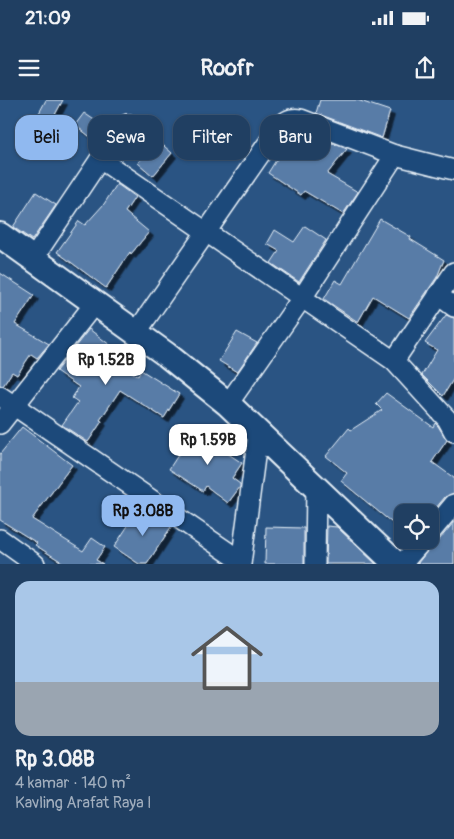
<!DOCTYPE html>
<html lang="id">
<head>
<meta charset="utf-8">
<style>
	body { margin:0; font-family:Pangolin,sans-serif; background:#284668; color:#f1f3f6; height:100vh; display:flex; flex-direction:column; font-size:19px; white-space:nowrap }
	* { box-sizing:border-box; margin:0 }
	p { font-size:16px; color:#a2afbe }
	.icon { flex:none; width:28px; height:28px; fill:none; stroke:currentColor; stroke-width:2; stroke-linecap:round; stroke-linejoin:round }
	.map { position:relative; height:464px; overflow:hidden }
	.panel { display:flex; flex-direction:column; background:#203f62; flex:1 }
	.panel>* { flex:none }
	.banner { position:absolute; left:15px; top:15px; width:425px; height:45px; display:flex; gap:10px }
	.fabs { position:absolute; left:394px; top:404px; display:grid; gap:10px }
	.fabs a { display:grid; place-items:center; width:45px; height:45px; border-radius:10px; background:#203f62; box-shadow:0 1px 4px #0004,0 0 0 1px #3d5877; font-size:25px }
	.price { position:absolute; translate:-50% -42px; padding:0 11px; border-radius:10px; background:#fff; color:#222; font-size:16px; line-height:32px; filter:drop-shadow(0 1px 2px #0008) }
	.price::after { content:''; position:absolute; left:50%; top:30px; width:15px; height:11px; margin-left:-8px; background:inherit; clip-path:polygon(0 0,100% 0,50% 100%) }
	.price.current { background:#90b9f0; color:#111 }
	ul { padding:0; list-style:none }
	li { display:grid; align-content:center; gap:10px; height:265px; padding:0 15px }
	li span { display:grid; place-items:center; height:155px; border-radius:15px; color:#555 }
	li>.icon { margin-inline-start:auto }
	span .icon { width:90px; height:90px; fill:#fffc; stroke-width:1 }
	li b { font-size:21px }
	.tag { padding:0 18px; border-radius:15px; background:#203f62; box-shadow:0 1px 4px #0004,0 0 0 1px #3d5877; font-size:18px; line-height:45px }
	.tag.current { background:#90b9f0; color:#111 }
	.status { display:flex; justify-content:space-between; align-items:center; height:35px; padding:0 25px; background:#203f62; direction:ltr }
	.status svg { height:14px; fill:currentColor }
	header { display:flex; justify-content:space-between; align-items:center; height:65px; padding:0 15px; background:#203f62; font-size:22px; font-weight:800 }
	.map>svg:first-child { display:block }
</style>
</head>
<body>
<div class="status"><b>21:09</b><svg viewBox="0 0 49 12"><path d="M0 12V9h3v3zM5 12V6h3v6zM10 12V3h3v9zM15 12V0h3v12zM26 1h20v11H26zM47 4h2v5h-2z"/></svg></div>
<header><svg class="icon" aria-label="menu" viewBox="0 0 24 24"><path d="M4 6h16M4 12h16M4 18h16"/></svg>Roofr<svg class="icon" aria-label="share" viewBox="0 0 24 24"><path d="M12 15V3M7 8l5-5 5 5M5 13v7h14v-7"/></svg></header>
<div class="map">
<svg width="454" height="464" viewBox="0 0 454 464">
	<defs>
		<filter id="shadow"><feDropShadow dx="4.5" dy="4.5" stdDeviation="0" flood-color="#0009"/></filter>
	</defs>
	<rect width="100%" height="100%" fill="#2a5483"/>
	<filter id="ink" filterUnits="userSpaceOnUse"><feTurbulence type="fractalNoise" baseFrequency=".02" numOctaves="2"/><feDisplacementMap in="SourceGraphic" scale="10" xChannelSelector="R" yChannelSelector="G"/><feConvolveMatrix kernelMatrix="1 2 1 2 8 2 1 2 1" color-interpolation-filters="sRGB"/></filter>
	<g filter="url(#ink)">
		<!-- building -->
		<g fill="#587ba7" stroke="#e8f1f8" filter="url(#shadow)">
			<path d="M46 0H63L51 22 38 15Z"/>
			<path d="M320 0H357L390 11 382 38 316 13Z"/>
			<path d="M84 13 109 30 98 43 75 25Z"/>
			<path d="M295 30 308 38 309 34 347 49 327 74 358 92 343 114 304 91 301 95 268 73Z"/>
			<path d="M157 40 172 53 153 76 138 63Z"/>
			<path d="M117 84 135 97 125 112 149 132 131 154 130 152 106 188 57 152 79 121 85 125 104 104Z"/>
			<path d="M36 92 56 105 32 140 13 127Z"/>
			<path d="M380 119 411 137 410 139 444 160 437 177 409 218 373 196 358 222 324 199 335 180 342 184Z"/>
			<path d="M305 126 326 140 299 182 271 163 279 151 267 144 275 130 294 142Z"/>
			<path d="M0 173 34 195 15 224 49 244 37 258 31 254 17 275 12 272 3 286 0 285Z"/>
			<path d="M446 215 454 218V278L443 296 422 275 437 250 425 243Z"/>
			<path d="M89 229 110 245 103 254 138 276 141 270 179 294 164 318 120 290 100 320 102 321 88 342 62 325 78 302 72 298 79 287 56 271Z"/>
			<path d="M237 232 257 243 237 272 219 261Z"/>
			<path d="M386 293 433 327 435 323 438 326 447 340 432 362 454 378V393L445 397 430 415V412H402V431L341 381 347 373 326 356 349 328 351 330 382 310 376 304Z"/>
			<path d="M22 327 72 365 32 419 83 451 92 438 105 447 96 460 103 464H65L35 445 37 443 0 420V354Z"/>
			<path d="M195 329 228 351 227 353 242 363 232 378 240 384V387L228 403 206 386 203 391 169 369Z"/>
			<path d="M141 406 171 427 147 464H139L114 447Z"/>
			<path d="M454 422V464H417L433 444 439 440Z"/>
			<path d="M327 426 337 427 376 464H326Z"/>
			<path d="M266 427 304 428V464H265Z"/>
		</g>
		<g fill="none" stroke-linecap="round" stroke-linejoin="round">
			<defs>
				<g id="minor">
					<path d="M100 59 394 261 447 319 454 332"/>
					<path d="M33 159 100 59 128 24"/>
					<path d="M438 195 454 207"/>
					<path d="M136 233 277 30C285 21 289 17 301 19L395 55 454 70"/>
					<path d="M394 261 454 172"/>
					<path d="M0 296 241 461"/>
					<path d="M228 304 302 198 395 55"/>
					<path d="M0 324 95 203"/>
					<path d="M430 433 454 404"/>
					<path d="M0 439 35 464"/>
					<path d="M241 464 258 334"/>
					<path d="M315 464 316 387"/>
					<path d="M402 464 423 440"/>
				</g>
				<path id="tertiary" d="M0 135 167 255 228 304 396 464"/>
			</defs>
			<!-- minor casing -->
			<use href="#minor" stroke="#e8f1f8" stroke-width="22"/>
			<!-- tertiary casing -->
			<use href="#tertiary" stroke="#e8f1f8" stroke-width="28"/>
			<!-- minor -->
			<use href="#minor" stroke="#1f4a7a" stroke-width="19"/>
			<!-- tertiary -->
			<use href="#tertiary" stroke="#1f4a7a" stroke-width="24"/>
		</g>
	</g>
</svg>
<div class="fabs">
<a><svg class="icon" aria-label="locate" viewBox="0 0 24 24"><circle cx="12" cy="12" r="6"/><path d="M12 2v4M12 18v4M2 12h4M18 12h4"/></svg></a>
</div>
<b class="price" style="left:106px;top:286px">Rp 1.52B</b>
<b class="price" style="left:208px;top:366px">Rp 1.59B</b>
<b class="price current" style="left:143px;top:437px">Rp 3.08B</b>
<div class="banner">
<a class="tag current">Beli</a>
<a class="tag">Sewa</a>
<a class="tag">Filter</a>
<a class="tag">Baru</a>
</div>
</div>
<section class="panel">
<ul>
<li><span style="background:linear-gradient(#a9c7e8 65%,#9aa5b1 0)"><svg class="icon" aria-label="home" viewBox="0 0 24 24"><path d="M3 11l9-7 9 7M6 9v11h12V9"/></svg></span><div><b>Rp 3.08B</b><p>4 kamar · 140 m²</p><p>Kavling Arafat Raya I</p></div></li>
</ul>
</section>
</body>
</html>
